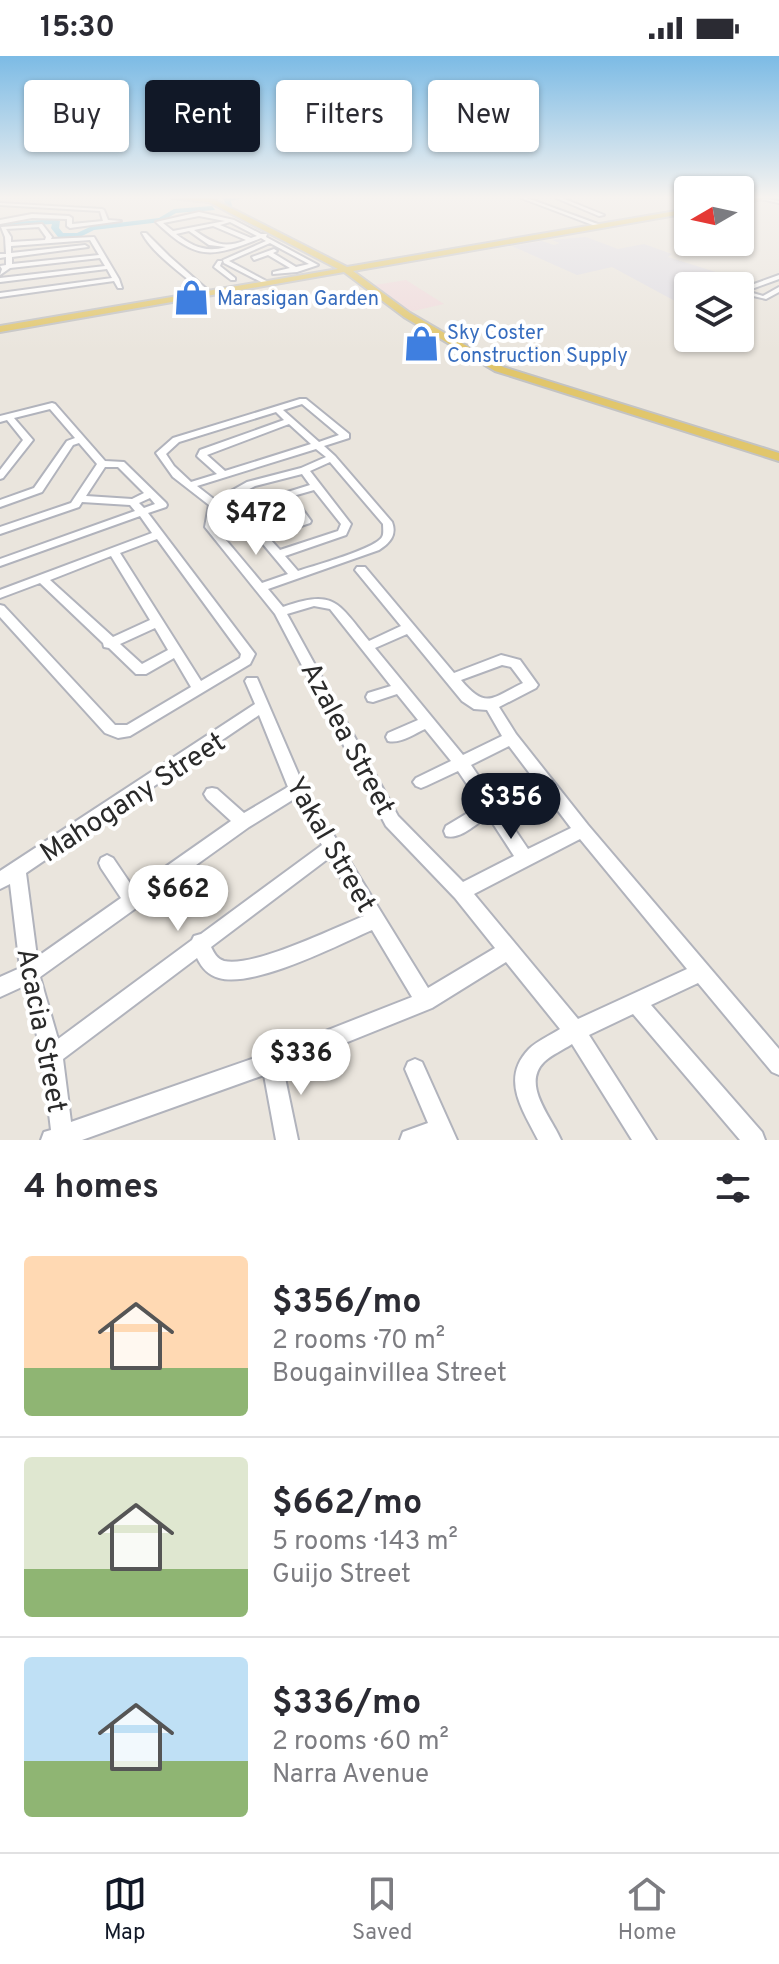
<!DOCTYPE html>
<html lang="en">
<head>
<meta charset="utf-8">
<style>
	body { margin:0; font-family:Overpass,sans-serif; background:#f7f7f7; color:#2b2b33; height:100vh; display:flex; flex-direction:column; font-size:30px; white-space:nowrap }
	* { box-sizing:border-box; margin:0 }
	p { font-size:26px; color:#7c7c81 }
	.icon { flex:none; width:44px; height:44px; fill:none; stroke:currentColor; stroke-width:2; stroke-linecap:round; stroke-linejoin:round }
	.map { position:relative; height:1084px; overflow:hidden }
	.side { display:flex; flex-direction:column; background:#fff; flex:1 }
	.side>* { flex:none }
	.hud { position:absolute; left:24px; top:24px; width:732px; height:72px; display:flex; gap:16px }
	.needle { width:52px; rotate:261deg }
	.tools { position:absolute; left:674px; top:120px; display:grid; gap:16px }
	.tools a { display:grid; place-items:center; width:80px; height:80px; border-radius:8px; background:#fff; box-shadow:0 2px 6px #0004; font-size:40px }
	.price { position:absolute; translate:-50% -68px; padding:0 18px; border-radius:28px; background:#fff; color:#222; font-size:26px; line-height:52px; filter:drop-shadow(0 2px 4px #0008) }
	.price::after { content:''; position:absolute; left:50%; top:48px; width:24px; height:18px; margin-left:-12px; background:inherit; clip-path:polygon(0 0,100% 0,50% 100%) }
	.price.active { background:#111827; color:#fff }
	ul { padding:0; list-style:none }
	li { display:flex; align-items:center; gap:24px; height:200px; padding:0 24px }
	li+li { border-top:2px solid #e1e1e2 }
	li span { display:grid; place-items:center; flex:none; width:224px; height:160px; border-radius:8px; color:#555 }
	li>.icon { margin-inline-start:auto }
	span .icon { width:96px; height:96px; fill:#fffc; stroke-width:1 }
	li b { font-size:34px }
	h2 { display:flex; justify-content:space-between; align-items:center; height:96px; padding:0 24px; font-size:34px }
	.pill { padding:0 28px; border-radius:8px; background:#fff; box-shadow:0 2px 6px #0004; font-size:28px; line-height:72px }
	.pill.active { background:#111827; color:#fff }
	.status { display:flex; justify-content:space-between; align-items:center; height:56px; padding:0 40px; background:#fff; direction:ltr }
	.status svg { height:22px; fill:currentColor }
	.dock { display:flex; justify-content:space-around; align-items:center; height:112px; border-top:2px solid #e1e1e2; background:#fff; font-size:22px; color:#7c7c81 }
	.dock a { display:grid; justify-items:center; gap:4px }
	.dock .active { color:#111827 }
	.map>svg:first-child { display:block }
</style>
</head>
<body>
<div class="status"><b>15:30</b><svg viewBox="0 0 49 12"><path d="M0 12V9h3v3zM5 12V6h3v6zM10 12V3h3v9zM15 12V0h3v12zM26 1h20v11H26zM47 4h2v5h-2z"/></svg></div>
<div class="map">
<svg width="779" height="1084" viewBox="0 0 779 1084">
	<rect width="100%" height="100%" fill="#eae5dd"/>
	<!-- industrial -->
	<path fill="#dfdde3" d="M586 181 618 193 644 188 672 198 668 201 754 228 740 233V230H688V252L612 211 577 219 512 190 542 185 554 189 560 187 552 184Z"/>
	<!-- medical -->
	<path fill="#f0dbdc" d="M406 224 444 248 409 256 375 229Z"/>
	<g fill="none" stroke-linecap="round" stroke-linejoin="round">
		<!-- river -->
		<g fill="#7bc5e1" fill-rule="evenodd">
			<path d="M244 142 231 145 232 150 220 153 216 151 225 147 223 142Z"/>
			<path d="M212 150 215 154 176 157 161 166 94 174 78 182 58 181 51 172 52 168 0 171V167L56 163 60 165 59 172 63 177H77L92 170 159 162 174 153Z"/>
		</g>
		<defs>
			<g id="minor">
				<path d="M521 142H527L603 170 598 171Z"/>
				<path d="M556 142H562L604 159 599 160Z"/>
				<path d="M761 142 779 145V147L761 143Z"/>
				<path d="M0 147 102 153 104 154 108 164 121 165 70 172 67 170V163L32 162 0 168V164L32 158 69 160 72 162V168L103 165 100 155 0 149Z"/>
				<path d="M199 156 234 164 261 178H267L266 181 318 209 297 216 273 218V216L290 212 268 199 254 204 252 201 274 193 277 195 273 197 296 211 309 208 270 187 229 205 270 227 265 228 224 207 223 204 266 185 261 182C211 202 197 205 156 166ZM199 160 225 165 173 175 163 167ZM230 166 257 180 251 182 220 169ZM213 170 246 184C224 193 214 188 194 174ZM189 175 209 189 226 191C205 197 192 190 176 178Z"/>
				<path d="M42 168 52 181 51 183 94 181 119 223 122 232H118L114 225 0 241V237L112 222 107 213 0 226V222L105 210 100 202 10 212 0 219 2 213 0 210 6 209V201L0 202V198H6L5 181 1 171ZM39 171 46 181 45 184 11 186V181L6 173ZM90 184 99 199 12 208V201L88 191 85 189 11 197V190Z"/>
				<path d="M142 177H146L169 200 211 237V239H207C188 222 153 199 142 177Z"/>
				<path d="M218 205H222L220 210 235 222V224H231L214 211Z"/>
				<path d="M779 219V223L746 235 763 240 779 231V236L766 243 740 237V233Z"/>
				<path d="M300 343H306L349 378V382L324 390 335 400 392 466C397 479 390 487 379 494L268 533 283 551C335 533 337 546 369 585L401 570 355 514 357 511H365L454 617 501 599 520 604 538 629 536 632 499 651 516 678 588 769 779 993V1019L772 1016 698 927 651 949 762 1076 765 1084H740L633 958 589 979 656 1084H632L572 988C563 994 551 999 544 1006 521 1029 552 1062 561 1084H538C523 1054 500 1023 529 993 537 985 551 979 560 973L506 906 432 952 283 1012 298 1084H276L264 1019 82 1084H41L44 1076 51 1074 42 999 24 930 0 941V921L20 912 10 828 0 833V815L255 648 245 625 247 622H257L304 731 428 932 495 892 455 842 386 770 275 558 205 471 209 449 173 421 156 397 173 382ZM302 348 339 379 319 386 283 354ZM276 356 284 364 200 394 197 400 199 402 217 418 191 426 174 410 166 398 179 386ZM289 368 311 388 225 415 207 399ZM316 393 326 401 301 412 247 426 215 444 197 430ZM330 406 383 468C383 472 384 478 382 481 375 493 313 510 298 515L285 500 346 479 351 468 310 415ZM302 418 310 429 252 447 245 459 247 469 288 518 262 527 215 471 219 449 255 430ZM314 434 341 468 338 475 280 494 268 481 310 467 311 465 293 440ZM285 443 300 464 264 475C256 466 254 462 260 451ZM314 550 330 553 391 630 368 637 366 641 368 645 373 646 397 638 418 664 388 677 386 681 388 685C400 688 414 678 425 673L451 705 416 722 413 726 416 730 421 732 426 730 458 715 481 749 446 770 444 775 446 780C460 784 476 768 488 760L514 800 463 826 398 760 287 558ZM407 578 462 645 474 653 487 654 502 680 463 699 375 592ZM502 609 511 611 523 627C492 642 486 654 461 624ZM259 659 288 731 244 757 217 733 212 732 207 733 204 738 207 743 231 765 134 833 113 802 107 799 101 802 99 807 101 812 121 842 37 901 26 817ZM509 690 571 772 528 793 471 709ZM294 743 322 789 201 878 194 880 192 884 58 983 40 921 249 771ZM580 783 687 913 578 963 474 838ZM329 802 364 860C334 872 253 912 224 905 217 903 214 897 211 891ZM372 874 412 941 272 996 71 1066 63 1003 197 902C202 912 208 919 219 922 255 932 338 889 372 874Z"/>
				<path d="M52 347 55 348 105 405 124 406 166 447 167 449 166 451 148 457 255 598 250 608 130 680 118 682 105 677 0 561V549L4 550 115 669H127L191 631 174 602 146 618H136L109 592 104 591 103 587 40 527 0 542V534L152 477 140 460 0 510V503L135 455 130 449 82 446 79 451 0 478V471L71 447 97 408 79 387 73 389 42 436 0 451V444L34 432 67 385 75 382 50 353 14 362 33 384 3 422 0 423V414L23 384 7 364 0 366V360ZM105 411H118L144 437 132 443 86 440ZM150 442 155 448 144 452 139 447ZM157 483 241 598 240 602 201 625 120 497ZM111 500 150 564 113 581 50 524ZM155 572 168 594 142 608 120 588Z"/>
				<path d="M415 1003 422 1006 457 1084H400L403 1076 428 1067 405 1013 408 1006Z"/>
			</g>
			<g id="major">
				<path d="M172 142H211L347 211 688 153V157L353 215 410 257 503 311 779 397V405L495 315 404 261 344 216 0 276V270L338 213 209 146Z"/>
				<path d="M752 142H767L740 148V144Z"/>
			</g>
		</defs>
		<!-- minor casing -->
		<use href="#minor" stroke="#b1b3bc" stroke-width="4"/>
		<!-- major casing -->
		<use href="#major" stroke="#c3c3c3" stroke-width="4"/>
		<!-- minor -->
		<use href="#minor" fill="#fff" fill-rule="evenodd"/>
		<!-- major -->
		<use href="#major" fill="#e1c66b" fill-rule="evenodd"/>
	</g>
	<!-- sky -->
	<linearGradient id="sky" x2="0" y2="1"><stop stop-color="#7cbbe5"/><stop offset="0.48" stop-color="#f6f3f0"/><stop offset="1" stop-color="#f6f3f0" stop-opacity="0"/></linearGradient>
	<rect width="779" height="294" fill="url(#sky)"/>
	<!-- icons -->
	<defs>
		<symbol id="shop-bare" viewBox="-9 -9 18 18"><path d="M-5-2.5h2.3a2.7 3.5 0 0 1 5.4 0H5L5.5 6h-11ZM-1.5-2.5h3a1.5 2.3 0 0 0-3 0Z" fill="#3f7fe0" stroke="#fff" stroke-width="2.5" paint-order="stroke"/></symbol>
	</defs>
	<g fill-rule="evenodd">
		<use href="#shop-bare" x="166" y="216" width="51" height="51"/>
		<use href="#shop-bare" x="396" y="262" width="51" height="51"/>
	</g>
	<g text-anchor="middle" stroke-width="8" stroke-linejoin="round" paint-order="stroke">
		<!-- far-shop labels -->
		<g font-size="20" fill="#366cbe" stroke="#fff" text-anchor="start">
			<text x="217" y="249">Marasigan Garden</text>
			<text x="447" y="283">Sky Coster<tspan x="447" dy="23">Construction Supply</tspan></text>
		</g>
		<!-- near-street labels -->
		<g font-size="28" fill="#2a2a2a" stroke="#fff">
			<text transform="translate(349 682) rotate(62)" y="10">Azalea Street</text>
			<text transform="translate(132 740) rotate(-33)" y="10">Mahogany Street</text>
			<text transform="translate(332 788) rotate(60)" y="10">Yakal Street</text>
			<text transform="translate(43 974) rotate(79)" y="10">Acacia Street</text>
		</g>
	</g>
</svg>
<div class="tools">
<a><svg class="needle" viewBox="-14 -14 28 28"><path d="M0-13l5 13h-10z" fill="#e53935"/><path d="M0 13l5-13h-10z" fill="#7c7c81"/></svg></a>
<a><svg class="icon" aria-label="layers" viewBox="0 0 24 24"><path d="M12 4l9 5-9 5-9-5zM3 14l9 5 9-5"/></svg></a>
</div>
<b class="price" style="left:256px;top:501px">$472</b>
<b class="price active" style="left:511px;top:785px">$356</b>
<b class="price" style="left:178px;top:877px">$662</b>
<b class="price" style="left:301px;top:1041px">$336</b>
<div class="hud">
<a class="pill">Buy</a>
<a class="pill active">Rent</a>
<a class="pill">Filters</a>
<a class="pill">New</a>
</div>
</div>
<section class="side">
<h2>4 homes<svg class="icon" aria-label="filters" viewBox="0 0 24 24"><path d="M4 7h16M4 17h16"/><circle cx="9" cy="7" r="2"/><circle cx="15" cy="17" r="2"/></svg></h2>
<ul>
<li><span style="background:linear-gradient(#ffd9b3 70%,#8fb573 0)"><svg class="icon" aria-label="home" viewBox="0 0 24 24"><path d="M3 11l9-7 9 7M6 9v11h12V9"/></svg></span><div><b>$356/mo</b><p>2 rooms · 70 m²</p><p>Bougainvillea Street</p></div></li>
<li><span style="background:linear-gradient(#dfe7d0 70%,#8fb573 0)"><svg class="icon" aria-label="home" viewBox="0 0 24 24"><path d="M3 11l9-7 9 7M6 9v11h12V9"/></svg></span><div><b>$662/mo</b><p>5 rooms · 143 m²</p><p>Guijo Street</p></div></li>
<li><span style="background:linear-gradient(#bfe0f5 65%,#8fb573 0)"><svg class="icon" aria-label="home" viewBox="0 0 24 24"><path d="M3 11l9-7 9 7M6 9v11h12V9"/></svg></span><div><b>$336/mo</b><p>2 rooms · 60 m²</p><p>Narra Avenue</p></div></li>
</ul>
</section>
<nav class="dock">
<a class="active"><svg class="icon" aria-label="map" viewBox="0 0 24 24"><path d="M3 6l6-2 6 2 6-2v14l-6 2-6-2-6 2zM9 4v14M15 6v14"/></svg>Map</a>
<a><svg class="icon" aria-label="saved" viewBox="0 0 24 24"><path d="M7 4h10v16l-5-4-5 4z"/></svg>Saved</a>
<a><svg class="icon" aria-label="home" viewBox="0 0 24 24"><path d="M3 11l9-7 9 7M6 9v11h12V9"/></svg>Home</a>
</nav>
</body>
</html>
